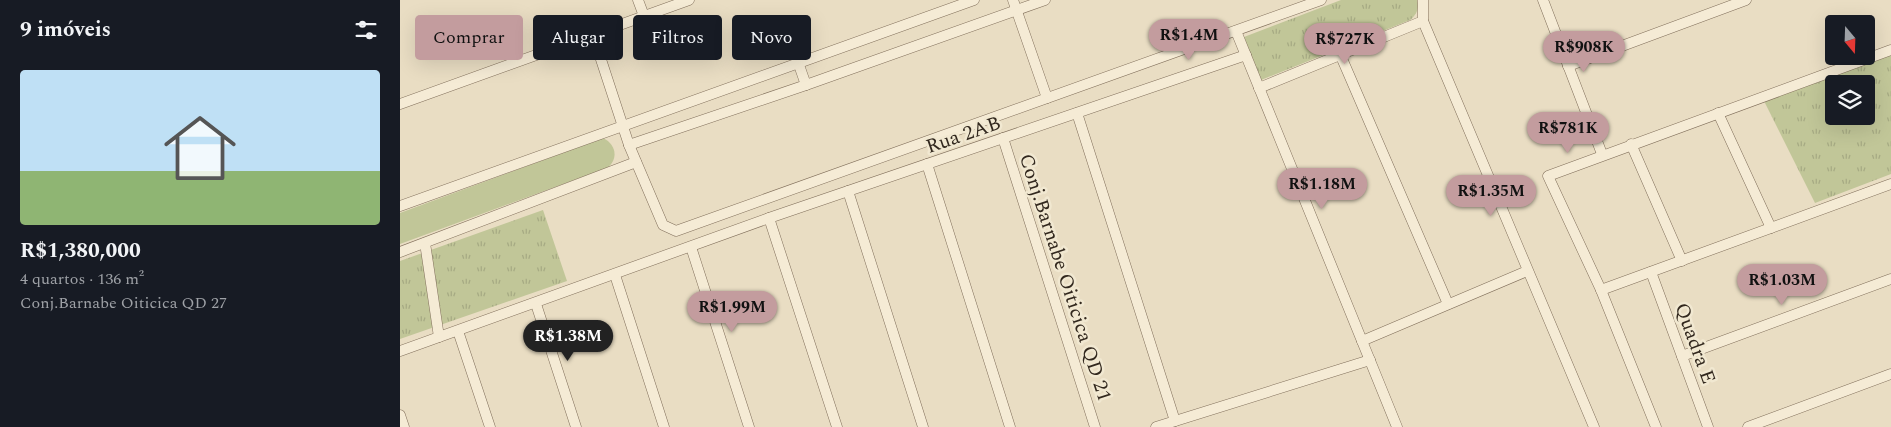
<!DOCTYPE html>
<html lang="pt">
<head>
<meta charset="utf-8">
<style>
	body { margin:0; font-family:Spectral,serif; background:#242831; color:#f1f3f6; height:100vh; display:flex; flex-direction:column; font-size:19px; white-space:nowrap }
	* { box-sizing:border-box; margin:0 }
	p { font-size:16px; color:#9ea1a6 }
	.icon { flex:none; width:28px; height:28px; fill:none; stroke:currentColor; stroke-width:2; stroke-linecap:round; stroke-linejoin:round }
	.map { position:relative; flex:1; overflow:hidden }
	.panel { display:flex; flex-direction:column; background:#171b24; width:400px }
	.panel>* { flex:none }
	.top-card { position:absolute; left:15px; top:15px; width:475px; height:45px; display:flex; gap:10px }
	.needle { width:32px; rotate:161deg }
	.tools { position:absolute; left:1425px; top:15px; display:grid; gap:10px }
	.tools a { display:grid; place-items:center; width:50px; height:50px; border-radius:5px; background:#171b24; box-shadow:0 5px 20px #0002; font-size:25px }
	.price { position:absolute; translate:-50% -42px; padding:0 11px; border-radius:18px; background:#c39c9e; color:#111; font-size:16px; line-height:32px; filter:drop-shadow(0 1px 2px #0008) }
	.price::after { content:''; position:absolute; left:50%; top:30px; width:15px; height:11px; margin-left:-8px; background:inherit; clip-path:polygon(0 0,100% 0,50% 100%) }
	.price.active { background:#222; color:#fff }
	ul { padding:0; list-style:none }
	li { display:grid; align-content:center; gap:10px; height:265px; padding:0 20px }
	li+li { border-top:1px solid #363941 }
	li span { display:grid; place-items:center; height:155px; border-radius:5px; color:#555 }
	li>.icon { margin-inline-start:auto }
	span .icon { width:90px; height:90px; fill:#fffc; stroke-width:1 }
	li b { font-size:21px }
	h2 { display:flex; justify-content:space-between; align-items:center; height:60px; padding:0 20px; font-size:21px }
	.tag { padding:0 18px; border-radius:5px; background:#171b24; box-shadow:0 5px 20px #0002; font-size:18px; line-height:45px }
	.tag.active { background:#c39c9e; color:#111 }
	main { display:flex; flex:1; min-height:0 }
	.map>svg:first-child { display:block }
</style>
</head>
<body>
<main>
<section class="panel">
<h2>9 imóveis<svg class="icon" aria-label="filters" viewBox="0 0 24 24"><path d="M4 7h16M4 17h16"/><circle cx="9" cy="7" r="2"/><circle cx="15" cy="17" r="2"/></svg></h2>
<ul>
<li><span style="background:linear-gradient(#bfe0f5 65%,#8fb573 0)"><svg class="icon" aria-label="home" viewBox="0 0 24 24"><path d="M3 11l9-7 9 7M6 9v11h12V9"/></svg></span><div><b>R$1,380,000</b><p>4 quartos · 136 m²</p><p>Conj.Barnabe Oiticica QD 27</p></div></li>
</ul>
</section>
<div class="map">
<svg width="1491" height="427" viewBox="0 0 1491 427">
	<defs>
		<pattern id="park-tufts" width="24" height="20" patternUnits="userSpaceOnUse" patternTransform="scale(1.25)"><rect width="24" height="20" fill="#c1c698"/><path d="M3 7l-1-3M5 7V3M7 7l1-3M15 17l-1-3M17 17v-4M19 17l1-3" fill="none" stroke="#a6aa83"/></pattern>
	</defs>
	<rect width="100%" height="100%" fill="#e9ddc3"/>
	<!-- grass -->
	<path fill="#c1c698" d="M203 138C216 144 219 159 207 168L0 244V213Z"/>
	<!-- park -->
	<g fill="url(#park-tufts)" fill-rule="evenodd">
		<path d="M941 0H1017C1019 9 1017 14 1010 20L861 80 844 37Z"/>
		<path d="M1491 55V174L1415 203 1364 101ZM1434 84H1466V116H1434Z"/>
		<path d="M143 210 167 281 0 339V261Z"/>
	</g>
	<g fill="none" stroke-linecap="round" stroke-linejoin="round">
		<defs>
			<g id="street">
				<path d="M238 0 244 16"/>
				<path d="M613 0 647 98"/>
				<path d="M1023 0V21L1194 427"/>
				<path d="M1143 0 1202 154"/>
				<path d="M836 31 997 427"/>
				<path d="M193 35 229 145 263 225 276 231 921 0"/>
				<path d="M940 54 1048 304"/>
				<path d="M399 65 406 85"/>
				<path d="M1168 66 1346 0"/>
				<path d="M859 88 1023 21"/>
				<path d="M0 104 289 0"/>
				<path d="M677 113 775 421"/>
				<path d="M1318 113 1371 228"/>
				<path d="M603 138 695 427"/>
				<path d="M1231 144 1282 261"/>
				<path d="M229 145 406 85 645 0"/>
				<path d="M527 164 610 427"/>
				<path d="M448 191 523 427"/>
				<path d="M0 206 574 0"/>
				<path d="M369 218 437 427"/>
				<path d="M25 243 39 337"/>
				<path d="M291 247 349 427"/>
				<path d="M0 252 236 162"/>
				<path d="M1251 272 1308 427"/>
				<path d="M215 275 264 427"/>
				<path d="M1201 290 1491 184"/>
				<path d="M136 304 176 427"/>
				<path d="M58 331 90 427"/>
				<path d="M962 341 1127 271"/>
				<path d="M0 351 369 218 846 55"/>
				<path d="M1282 356 1491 279"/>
				<path d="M0 415 4 427"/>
				<path d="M756 427 970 360"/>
				<path d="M1256 427 1201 290 1148 176 1491 50"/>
				<path d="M1348 427 1491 374"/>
			</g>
		</defs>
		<!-- street casing -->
		<use href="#street" stroke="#816f5b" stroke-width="11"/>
		<!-- street -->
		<use href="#street" stroke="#f5ebd5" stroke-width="10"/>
	</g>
	<g text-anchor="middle" stroke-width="5" stroke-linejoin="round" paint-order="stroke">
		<!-- street labels -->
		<g font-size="20" fill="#32281e" stroke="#f1e8d1">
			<text transform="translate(563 134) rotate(-19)" y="7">Rua 2AB</text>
			<text transform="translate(666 277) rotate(72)" y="7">Conj.Barnabe Oiticica QD 21</text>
			<text transform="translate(1296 343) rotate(70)" y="7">Quadra E</text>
		</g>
	</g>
</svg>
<div class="tools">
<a><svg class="needle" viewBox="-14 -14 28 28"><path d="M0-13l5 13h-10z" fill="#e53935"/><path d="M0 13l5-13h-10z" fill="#9ea1a6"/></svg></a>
<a><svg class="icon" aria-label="layers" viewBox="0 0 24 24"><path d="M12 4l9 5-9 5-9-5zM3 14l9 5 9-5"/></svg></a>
</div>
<b class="price" style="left:789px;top:61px">R$1.4M</b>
<b class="price" style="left:945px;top:65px">R$727K</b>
<b class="price" style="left:1184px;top:73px">R$908K</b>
<b class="price" style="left:1168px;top:154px">R$781K</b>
<b class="price" style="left:922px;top:210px">R$1.18M</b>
<b class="price" style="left:1091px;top:217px">R$1.35M</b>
<b class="price" style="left:1382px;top:306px">R$1.03M</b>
<b class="price" style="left:332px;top:333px">R$1.99M</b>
<b class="price active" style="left:168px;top:362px">R$1.38M</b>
<div class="top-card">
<a class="tag active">Comprar</a>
<a class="tag">Alugar</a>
<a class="tag">Filtros</a>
<a class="tag">Novo</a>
</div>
</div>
</main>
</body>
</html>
